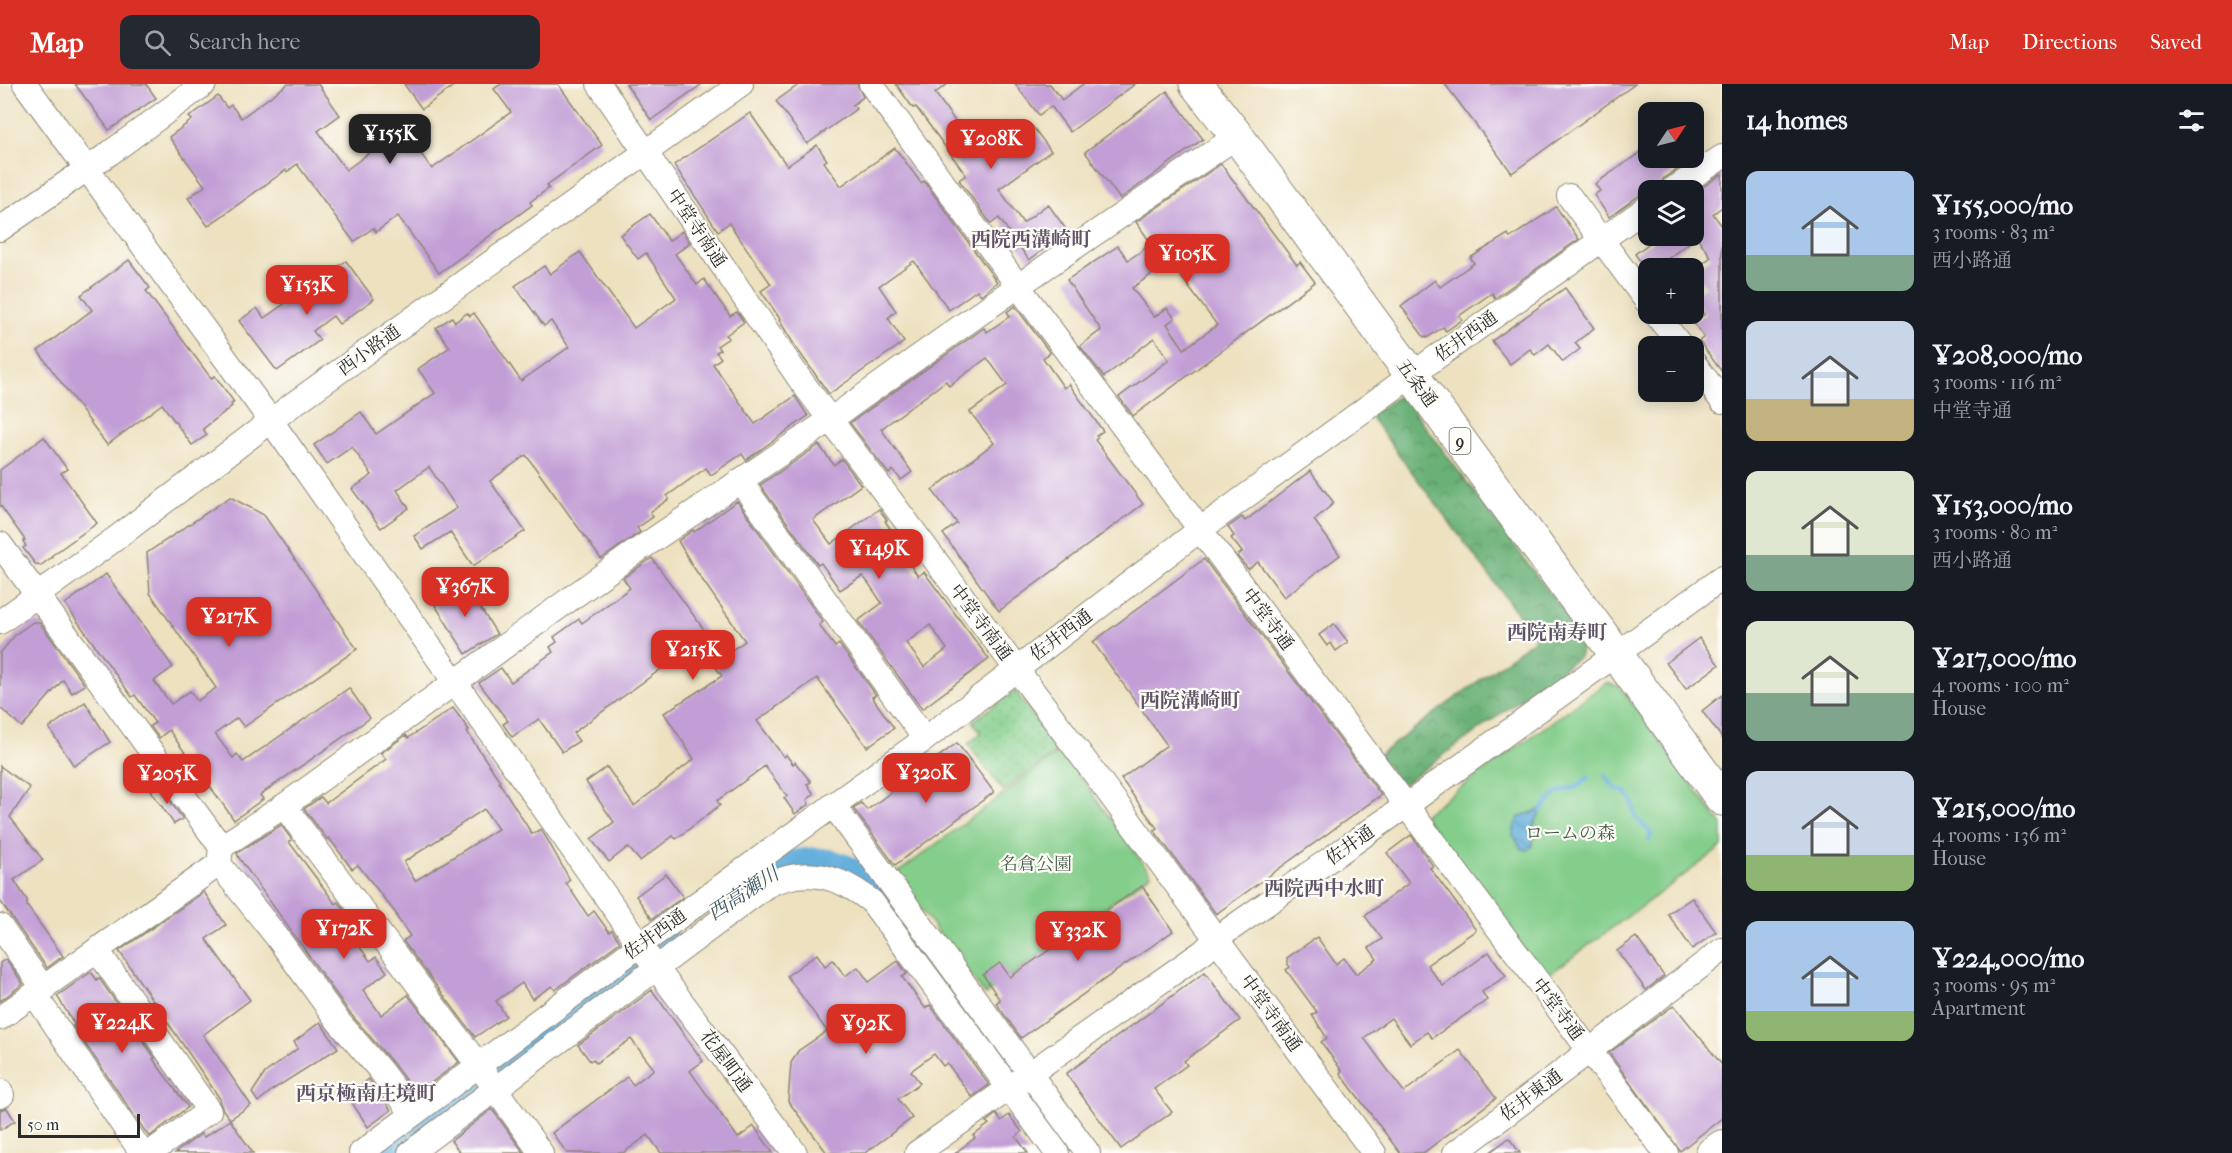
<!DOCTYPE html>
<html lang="en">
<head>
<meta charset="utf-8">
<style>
	body { margin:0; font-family:"IM FELL French Canon","Noto Serif JP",serif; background:#242831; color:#f1f3f6; height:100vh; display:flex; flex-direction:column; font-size:22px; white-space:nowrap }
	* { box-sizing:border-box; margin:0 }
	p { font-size:20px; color:#9ea1a6 }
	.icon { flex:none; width:33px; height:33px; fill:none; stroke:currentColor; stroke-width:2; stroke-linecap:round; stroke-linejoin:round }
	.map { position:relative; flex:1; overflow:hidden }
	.drawer { display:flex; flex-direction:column; background:#171b24; width:510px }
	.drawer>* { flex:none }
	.needle { width:39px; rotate:55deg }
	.buttons { position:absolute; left:1638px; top:18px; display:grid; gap:12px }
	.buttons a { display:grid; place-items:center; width:66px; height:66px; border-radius:12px; background:#171b24; box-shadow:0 3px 15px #0003; font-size:30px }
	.scale { position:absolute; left:18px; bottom:15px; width:122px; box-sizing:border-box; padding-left:6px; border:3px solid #2b2b2b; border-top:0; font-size:16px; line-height:21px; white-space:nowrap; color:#2b2b2b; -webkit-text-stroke:4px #fdfcf7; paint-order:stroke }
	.price { position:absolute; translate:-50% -51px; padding:0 14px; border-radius:12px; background:#d93025; color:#fff; font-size:20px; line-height:39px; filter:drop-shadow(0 2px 3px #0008) }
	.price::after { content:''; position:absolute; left:50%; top:36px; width:18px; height:14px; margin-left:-9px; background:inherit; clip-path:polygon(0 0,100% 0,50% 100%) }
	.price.on { background:#222; color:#fff }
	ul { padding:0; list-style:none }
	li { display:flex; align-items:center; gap:18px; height:150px; padding:0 24px }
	li span { display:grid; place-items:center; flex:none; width:168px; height:120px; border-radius:12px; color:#555 }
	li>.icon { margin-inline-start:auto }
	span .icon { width:72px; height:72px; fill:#fffc; stroke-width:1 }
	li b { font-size:26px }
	h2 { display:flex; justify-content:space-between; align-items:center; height:72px; padding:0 24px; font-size:26px }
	header { display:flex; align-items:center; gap:36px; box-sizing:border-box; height:84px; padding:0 30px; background:#d93025; color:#fff }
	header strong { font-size:28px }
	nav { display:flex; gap:33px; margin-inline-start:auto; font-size:21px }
	.search { width:420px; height:54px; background:#242831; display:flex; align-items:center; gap:15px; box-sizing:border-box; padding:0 21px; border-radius:12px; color:#9ea1a6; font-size:22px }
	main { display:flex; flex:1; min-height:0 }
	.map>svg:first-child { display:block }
</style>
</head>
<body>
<header>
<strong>Map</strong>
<div class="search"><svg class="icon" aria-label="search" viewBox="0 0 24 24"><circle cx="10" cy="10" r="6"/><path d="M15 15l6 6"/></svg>Search here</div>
<nav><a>Map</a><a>Directions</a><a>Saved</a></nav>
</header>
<main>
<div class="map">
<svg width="1722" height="1069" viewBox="0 0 1722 1069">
	<defs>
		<pattern id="grass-dots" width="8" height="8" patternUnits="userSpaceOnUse" patternTransform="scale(1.5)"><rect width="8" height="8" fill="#84ce8b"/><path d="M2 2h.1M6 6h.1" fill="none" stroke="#72b178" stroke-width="1.8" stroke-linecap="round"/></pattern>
		<pattern id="forest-crowns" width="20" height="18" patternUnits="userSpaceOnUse" patternTransform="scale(1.5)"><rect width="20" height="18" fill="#6bb177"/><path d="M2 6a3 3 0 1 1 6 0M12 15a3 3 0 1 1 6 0" fill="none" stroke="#589062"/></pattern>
		<pattern id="water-waves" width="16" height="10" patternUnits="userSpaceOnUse" patternTransform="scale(1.5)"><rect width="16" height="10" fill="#65afdd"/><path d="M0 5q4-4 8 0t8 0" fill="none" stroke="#538fb3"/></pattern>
	</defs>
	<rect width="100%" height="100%" fill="#fdfcf7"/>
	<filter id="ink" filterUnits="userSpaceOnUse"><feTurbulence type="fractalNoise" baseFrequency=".0167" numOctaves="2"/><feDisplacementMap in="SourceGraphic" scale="12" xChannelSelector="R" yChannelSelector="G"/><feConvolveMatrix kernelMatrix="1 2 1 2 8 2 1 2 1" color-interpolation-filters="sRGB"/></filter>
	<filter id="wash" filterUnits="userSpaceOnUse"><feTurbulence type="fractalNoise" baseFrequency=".008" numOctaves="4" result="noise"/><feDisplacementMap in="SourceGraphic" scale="24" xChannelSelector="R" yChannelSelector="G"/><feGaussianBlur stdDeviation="1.35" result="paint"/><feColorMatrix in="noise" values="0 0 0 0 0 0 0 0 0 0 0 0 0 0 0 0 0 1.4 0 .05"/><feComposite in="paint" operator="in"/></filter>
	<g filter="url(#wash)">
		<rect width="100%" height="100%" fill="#ede1c0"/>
		<!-- grass -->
		<path fill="url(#grass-dots)" stroke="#587c5b" stroke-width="1.5" d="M1015 607 1059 666 1003 707 968 660 981 649 973 637Z"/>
		<!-- forest -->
		<path fill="url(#forest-crowns)" stroke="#4b6e51" stroke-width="1.5" d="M1401 310 1584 555 1579 573 1401 702 1379 671 1536 554 1370 332Z"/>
		<!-- park -->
		<g fill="#84ce8b" stroke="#587c5b" stroke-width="1.5">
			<path d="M1606 599 1619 602 1722 741V763L1544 894 1423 731Z"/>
			<path d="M1061 667 1151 790 985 911 895 791Z"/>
		</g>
		<!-- water -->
		<path fill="url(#water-waves)" stroke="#486d84" stroke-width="1.5" d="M1540 725 1541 727 1531 747 1534 752 1532 762 1527 766 1521 764 1513 751C1517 726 1523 734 1540 725Z"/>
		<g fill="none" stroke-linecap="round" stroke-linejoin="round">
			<!-- stream -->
			<g stroke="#65afdd" stroke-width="4.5">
				<path d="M1605 691 1616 705 1625 708 1632 716 1636 734 1651 749 1649 756"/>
				<path d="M1541 726 1557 709 1580 701 1588 693"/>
			</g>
			<!-- river -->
			<g stroke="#65afdd" stroke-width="28">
				<path d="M740 807C783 775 828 763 872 802 883 812 890 824 898 835"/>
				<path d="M387 1069 670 860"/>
			</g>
		</g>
		<g id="blocks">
			<!-- building -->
			<g fill="#c29ed6" fill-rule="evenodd">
				<path d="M75 0H146L156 14 109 46Z"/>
				<path d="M288 0H318L340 31 318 47 346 86 369 69 354 50 367 41 381 60 403 45 432 85 511 28 494 5 501 0H558L602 61 547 101 549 104 530 118 532 121 439 189 398 132 376 148 373 144 354 158 297 80 287 88 286 86 208 142 188 114 205 102 169 53 192 36 189 33 218 12 227 24 231 21 241 34Z"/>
				<path d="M404 0H456L422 25Z"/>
				<path d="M626 0H702L651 36Z"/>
				<path d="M800 0H857L863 13 853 21 856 25 807 60 776 17Z"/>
				<path d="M896 0H948L935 9 973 63 986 54 987 56 990 55 999 68 1033 43 1051 67 999 105 1023 139 1048 120 1068 148 1029 176 999 134 991 140 959 96 966 91 916 23 913 24Z"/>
				<path d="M1015 0H1050L1062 16 1083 0H1135L1070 48 1051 22 1039 31Z"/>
				<path d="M1445 0H1635L1512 89Z"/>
				<path d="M1167 7 1203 55 1120 115 1085 68Z"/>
				<path d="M750 29 787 82 817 61 827 76 824 78 841 102 895 64 921 99 924 97 997 198 981 211 977 206 949 226 914 177 879 202 896 227 888 234 904 258 829 310 795 262 779 236 780 235 761 207 771 200 729 139 718 147 674 81Z"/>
				<path d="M1648 63V74H1686L1689 78 1664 94 1658 105 1648 106V109L1640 111 1609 133 1594 111 1600 107 1595 100Z"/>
				<path d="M1221 80 1297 181 1300 178 1315 198 1133 332 1119 313 1169 276 1154 254 1104 293 1080 262 1101 246 1067 196 1118 162 1128 176 1140 168 1151 159 1136 138ZM1170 178 1217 241 1184 265 1167 240 1175 234 1167 224 1154 233 1132 204Z"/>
				<path d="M1722 90V123L1713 130 1722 142V288L1699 257 1704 253 1693 238 1705 230 1694 213V211L1706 202 1694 186 1711 173 1697 153 1655 184H1648V189L1635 170 1659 152H1695L1694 149V109Z"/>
				<path d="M1556 123 1579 155 1495 214 1492 209 1459 232 1462 236 1446 247 1443 243 1427 254 1426 252 1424 253 1401 222 1435 196 1440 203 1474 179 1470 174 1508 150 1510 154Z"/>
				<path d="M650 130 669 157 682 147 690 159 675 170 697 201 704 195 730 232 737 228 744 238 726 251 729 254 717 262 720 266 716 268 721 274 713 280 755 340 795 312 808 332 746 376 742 370 711 391 706 384 667 412 669 415 650 428 653 433 637 444 640 448 601 475 526 371 490 397 525 447 473 482 450 448 423 465 414 452 457 424 429 383 397 406 409 424 381 444 352 405 372 391 352 363 327 380 314 361 361 328 376 350 435 309 418 285 450 263 436 244 452 233 455 238 467 229 470 232 474 229 521 297 569 263 551 237 544 242 515 202 544 182 550 190 580 168 634 244 676 214 646 169 638 175 620 151Z"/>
				<path d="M129 176 150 204 146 207 211 294 215 292 234 318 231 320 232 322 203 345 207 351 192 361 162 320 107 361 38 267 92 226 81 211Z"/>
				<path d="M346 177 374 215 339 240 333 232 313 247 320 256 277 287 239 237 257 224 264 234Z"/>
				<path d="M1565 204 1594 244 1575 259 1580 265 1563 278 1549 260 1535 271 1530 265 1510 280 1492 257Z"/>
				<path d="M1015 222 1050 269 1043 274 1064 304 1069 300 1103 347 1096 352 1098 354 1095 356 1143 420 999 527 943 450 957 439 932 406 994 359 970 328 1007 301 987 274 949 302 946 297 881 345 912 388 901 396 893 386 889 390 850 339 984 244 987 248 1010 232 1007 228Z"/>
				<path d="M44 353 67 385 61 389 97 439 51 472 52 473 40 482 38 480 36 481 23 464 26 462 23 457 25 456 0 421V386Z"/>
				<path d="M819 361 834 381 842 375 861 401 813 436 831 460 879 425 887 436 885 437 907 469 903 471 918 492 924 488 989 575 922 625 858 537 882 519 867 497 862 492 840 506 821 479 818 481 760 401ZM930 541 947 565 924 583 906 559Z"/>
				<path d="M1310 387 1334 419 1314 436 1340 471 1284 513 1258 478 1248 485 1237 472 1242 468 1231 454 1234 452 1228 443 1242 433 1245 437Z"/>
				<path d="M230 413 264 431 357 565 244 643 237 634 215 650 233 674 237 670 243 678 349 604 370 634 260 711 263 715 234 736 202 691 192 697 179 679 188 673 169 646 159 654 150 642 155 639 135 611 132 613 65 520 106 490 173 583 154 597 171 620 190 607 197 617 216 604 150 509 147 469Z"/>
				<path d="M737 417 823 538 819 541 835 563 839 560 876 611 872 613 894 644 867 663 817 594 757 637 784 673 786 671 793 680 795 678 811 698 807 700 814 710 807 716 809 720 795 730 784 714 787 712 765 682 717 717 720 721 676 755 673 752 640 777 628 763 609 778 591 755 614 738 586 698 607 683 634 722 694 675 664 629 722 592 705 568 686 582 679 572 573 649 579 657 562 668 539 635 512 653 503 640 508 637 479 599 501 584 511 598 553 568 550 563 557 558 554 553 579 535 582 539 630 504 623 494 652 474 723 572 745 557 692 481 678 457 693 446 694 448Z"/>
				<path d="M1204 475 1381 711 1216 830 1154 746 1157 744 1121 695 1167 661 1093 558Z"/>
				<path d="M464 498 497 550 466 570 433 518Z"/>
				<path d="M33 538 40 539 85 601 72 609 63 596 22 643 0 624V569L16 550Z"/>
				<path d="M1334 540 1348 558 1336 567 1331 559 1327 562 1319 551Z"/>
				<path d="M1699 554 1719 581 1686 605 1666 579Z"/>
				<path d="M1722 611V654L1702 627Z"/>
				<path d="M85 618 110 658 74 682 49 644Z"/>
				<path d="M453 624 469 646 467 648 500 697 499 698 532 750 541 745 547 755 570 796 566 799 588 832 594 827 609 848 612 846 620 858 555 906 552 902 532 915 522 899 496 917 506 932 475 953 403 857 410 852 396 832 397 831 358 781 352 785 329 754 327 755 304 725 321 713 326 719 386 675 381 669 406 651 408 654ZM484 725 498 745 415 797 404 778Z"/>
				<path d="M957 659 994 708 895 781 853 724 861 719 867 726Z"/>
				<path d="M0 682 30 704 10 733 43 776 14 796 27 816V822L63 872 47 884 0 817Z"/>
				<path d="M158 701 183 735 174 740 151 707Z"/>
				<path d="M281 741 292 756 289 758 329 811 335 820 338 818 349 832 341 838 370 877 376 873 387 888 363 906 381 931 408 911 459 978 416 1010 391 977 349 928 239 774 237 769Z"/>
				<path d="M1411 751 1433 782 1430 784 1476 846 1427 881 1443 902 1489 868 1506 892 1482 908 1487 916 1432 954 1427 948 1410 960 1391 934 1364 954 1404 1008 1460 966 1496 1014 1423 1069H1400L1340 989 1342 987 1321 958 1327 954 1312 931 1317 928 1286 886 1290 883 1287 879V874L1317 853 1336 880 1344 874 1356 890 1377 875 1369 864 1382 855 1365 832 1409 799 1387 769Z"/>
				<path d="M666 790 683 813 652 835 636 812Z"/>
				<path d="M1142 802 1173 847 1021 954 996 919 1000 916 983 891 1000 879 1010 893Z"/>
				<path d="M204 808 226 841 206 855 250 916 203 951 251 1021 230 1035 223 1026 219 1016 220 1015 119 867Z"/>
				<path d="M1692 814 1716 848 1692 865 1668 830Z"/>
				<path d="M1636 853 1664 892 1646 906 1617 867Z"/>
				<path d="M817 870 825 882 833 876 845 892 858 883 869 898 898 877 907 890 902 893 925 924 930 921 989 1001 972 1013 947 979 943 982 934 970 911 987 920 999 898 1015 912 1034 865 1069H827L788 1017 791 979 798 967 827 947 787 892Z"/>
				<path d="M6 875 23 900 0 917V879Z"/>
				<path d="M91 888 97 896 99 894 155 974 153 975 188 1023 149 1053 73 942 75 941 57 912Z"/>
				<path d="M1205 888 1240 936 1184 977 1187 981 1154 1005 1172 1028 1121 1065 1066 990Z"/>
				<path d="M652 906 703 977 690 987 738 1054 754 1042 773 1069H661L648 1051 623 1069H567L552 1049 627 993 633 1001 654 985 631 955 596 979 593 975 590 977 578 961Z"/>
				<path d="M1674 921 1722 981V1034L1680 1067 1609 969Z"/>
				<path d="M320 938 338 964 272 1006 258 1018 252 1009 265 989 298 964 294 958Z"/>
				<path d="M369 995 391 1026 368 1043 347 1011Z"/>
				<path d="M7 1024 15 1037 0 1046V1026Z"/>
				<path d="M492 1025 524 1069H460L451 1057Z"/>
				<path d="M996 1030 1001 1037 1009 1031 1022 1048 1016 1053 1028 1069H955L975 1054 973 1052 989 1040 986 1038Z"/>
				<path d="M230 1036 253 1069H175L201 1050 204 1053Z"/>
				<path d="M1509 1054 1520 1069H1489Z"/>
			</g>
		</g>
	</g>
	<g filter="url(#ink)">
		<use href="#blocks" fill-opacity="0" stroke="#8c8676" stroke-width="1.5"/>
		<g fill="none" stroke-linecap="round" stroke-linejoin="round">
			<defs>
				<g id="minor">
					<path d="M25 0 271 337 657 885 795 1069"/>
					<path d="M599 0 799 294 1092 686 1374 1069"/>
					<path d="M871 0 1018 202 1666 1069"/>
					<path d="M1672 106 1722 73"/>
					<path d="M1569 112 1648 219"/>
					<path d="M0 145 110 69 204 0"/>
					<path d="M1656 230 1681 262"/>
					<path d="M1694 279 1722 317"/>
					<path d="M740 397 925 655"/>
					<path d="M0 460 221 763 219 780 277 853 338 937 380 986 413 1030"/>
					<path d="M0 538 115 455 292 321 741 0"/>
					<path d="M833 721 1088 1069"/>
					<path d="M284 722 479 982 541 1069"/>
					<path d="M221 763 284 722 628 473 830 336 1018 202 1237 52"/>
					<path d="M0 842 44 905"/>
					<path d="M97 866 209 1027 150 1069"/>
					<path d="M35 911 142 1069"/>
					<path d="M0 934 219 780"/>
					<path d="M0 1007 2 1011 0 1012"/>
					<path d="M361 1069 640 861 925 655 1201 445 1424 282 1648 123"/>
					<path d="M410 1069 766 802C805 782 839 791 872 818L1057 1069"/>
					<path d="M917 1069 1204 867 1216 855 1407 721 1722 494"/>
					<path d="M1455 1069 1722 866"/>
				</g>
				<path id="major" d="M1711 1069 1722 1061"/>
				<path id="highway" d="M1196 0 1237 52 1722 715"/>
			</defs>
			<!-- minor casing -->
			<use href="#minor" stroke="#8c8676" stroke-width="26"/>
			<!-- major casing -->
			<use href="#major" stroke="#8c8676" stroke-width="32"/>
			<!-- highway casing -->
			<use href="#highway" stroke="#8c8676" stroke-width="35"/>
			<!-- minor -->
			<use href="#minor" stroke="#fff" stroke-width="24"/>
			<!-- major -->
			<use href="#major" stroke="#fff" stroke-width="30"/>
			<!-- highway -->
			<use href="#highway" stroke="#fff" stroke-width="33"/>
		</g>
	</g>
	<g text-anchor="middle" stroke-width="4.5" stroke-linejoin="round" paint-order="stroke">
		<!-- shield labels -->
		<rect fill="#fdfcf7" stroke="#6a6a68" stroke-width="1.5" x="1449.5" y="344" width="21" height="26" rx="4.5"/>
		<g font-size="16" font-weight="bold" fill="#2b2b2b">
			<text x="1460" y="363">9</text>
		</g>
		<!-- street labels -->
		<g font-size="18" fill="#2b2b2b" stroke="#fdfcf7">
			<text transform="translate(697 144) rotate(56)" y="6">中堂寺南通</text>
			<text transform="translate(1466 252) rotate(-36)" y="6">佐井西通</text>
			<text transform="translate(369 266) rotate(-36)" y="6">西小路通</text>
			<text transform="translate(1417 299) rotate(53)" y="6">五条通</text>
			<text transform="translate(1268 535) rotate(53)" y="6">中堂寺通</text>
			<text transform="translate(981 538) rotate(53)" y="6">中堂寺南通</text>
			<text transform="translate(1061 551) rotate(-37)" y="6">佐井西通</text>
			<text transform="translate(1350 761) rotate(-35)" y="6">佐井通</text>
			<text transform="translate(655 850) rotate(-36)" y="6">佐井西通</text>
			<text transform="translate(1558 925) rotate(53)" y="6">中堂寺通</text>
			<text transform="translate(1271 929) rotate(54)" y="6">中堂寺南通</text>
			<text transform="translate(726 977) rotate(53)" y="6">花屋町通</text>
			<text transform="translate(1531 1011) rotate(-37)" y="6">佐井東通</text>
		</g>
		<!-- park labels -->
		<g font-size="18" fill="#465c48" stroke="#fdfcf7">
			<text x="1570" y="755">ロームの森</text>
			<text x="1036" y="786">名倉公園</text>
		</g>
		<!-- neighbourhood labels -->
		<g font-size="20" font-weight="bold" fill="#605367" stroke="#fdfcf7">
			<text x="1031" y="162">西院西溝崎町</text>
			<text x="1557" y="555">西院南寿町</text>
			<text x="1190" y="623">西院溝崎町</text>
			<text x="1324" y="811">西院西中水町</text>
			<text x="366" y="1016">西京極南庄境町</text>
		</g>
		<!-- water labels -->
		<g font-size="20" font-style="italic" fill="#3f5969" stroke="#fdfcf7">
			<text transform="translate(743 809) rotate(-33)" y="7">西高瀬川</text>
		</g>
	</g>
</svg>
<div class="buttons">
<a><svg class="needle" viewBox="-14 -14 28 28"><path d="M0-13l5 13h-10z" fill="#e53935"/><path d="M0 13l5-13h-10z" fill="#9ea1a6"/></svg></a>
<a><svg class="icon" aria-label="layers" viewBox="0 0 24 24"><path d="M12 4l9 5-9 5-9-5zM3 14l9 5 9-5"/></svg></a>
<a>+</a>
<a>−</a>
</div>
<div class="scale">50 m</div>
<b class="price on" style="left:390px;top:81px">¥155K</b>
<b class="price" style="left:991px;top:86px">¥208K</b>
<b class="price" style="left:1187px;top:201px">¥105K</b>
<b class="price" style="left:307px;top:232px">¥153K</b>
<b class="price" style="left:879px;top:496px">¥149K</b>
<b class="price" style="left:465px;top:534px">¥367K</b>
<b class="price" style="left:229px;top:564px">¥217K</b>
<b class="price" style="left:693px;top:597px">¥215K</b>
<b class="price" style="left:926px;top:720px">¥320K</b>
<b class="price" style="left:167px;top:721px">¥205K</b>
<b class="price" style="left:344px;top:876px">¥172K</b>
<b class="price" style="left:1078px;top:878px">¥332K</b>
<b class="price" style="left:122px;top:970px">¥224K</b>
<b class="price" style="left:866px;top:971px">¥92K</b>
</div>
<section class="drawer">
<h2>14 homes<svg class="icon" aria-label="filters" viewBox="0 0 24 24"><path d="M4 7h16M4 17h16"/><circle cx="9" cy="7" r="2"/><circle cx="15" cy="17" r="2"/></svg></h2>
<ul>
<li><span style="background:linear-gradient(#a9c7e8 70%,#7fa58c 0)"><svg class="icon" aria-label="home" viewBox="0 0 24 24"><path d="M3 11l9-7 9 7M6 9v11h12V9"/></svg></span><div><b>¥155,000/mo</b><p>3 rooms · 83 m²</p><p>西小路通</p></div></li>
<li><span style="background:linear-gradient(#c9d6e8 65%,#c2b280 0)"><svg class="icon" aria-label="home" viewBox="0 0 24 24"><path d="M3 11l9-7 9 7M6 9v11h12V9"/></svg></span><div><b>¥208,000/mo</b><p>3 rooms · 116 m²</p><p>中堂寺通</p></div></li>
<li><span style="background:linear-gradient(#dfe7d0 70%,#7fa58c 0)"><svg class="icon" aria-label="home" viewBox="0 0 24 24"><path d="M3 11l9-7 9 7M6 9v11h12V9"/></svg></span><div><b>¥153,000/mo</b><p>3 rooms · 80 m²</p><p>西小路通</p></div></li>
<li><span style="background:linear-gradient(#dfe7d0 60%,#7fa58c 0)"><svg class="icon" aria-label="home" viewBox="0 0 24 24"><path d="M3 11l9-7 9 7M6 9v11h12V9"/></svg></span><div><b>¥217,000/mo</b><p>4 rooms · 100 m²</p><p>House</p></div></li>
<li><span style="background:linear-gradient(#c9d6e8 70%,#8fb573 0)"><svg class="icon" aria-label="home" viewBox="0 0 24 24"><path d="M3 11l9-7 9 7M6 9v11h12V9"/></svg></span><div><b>¥215,000/mo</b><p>4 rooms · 136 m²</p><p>House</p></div></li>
<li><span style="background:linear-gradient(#a9c7e8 75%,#8fb573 0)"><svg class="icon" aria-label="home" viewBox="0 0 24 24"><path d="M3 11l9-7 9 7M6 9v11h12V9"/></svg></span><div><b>¥224,000/mo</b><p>3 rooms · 95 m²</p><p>Apartment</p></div></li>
</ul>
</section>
</main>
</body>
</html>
